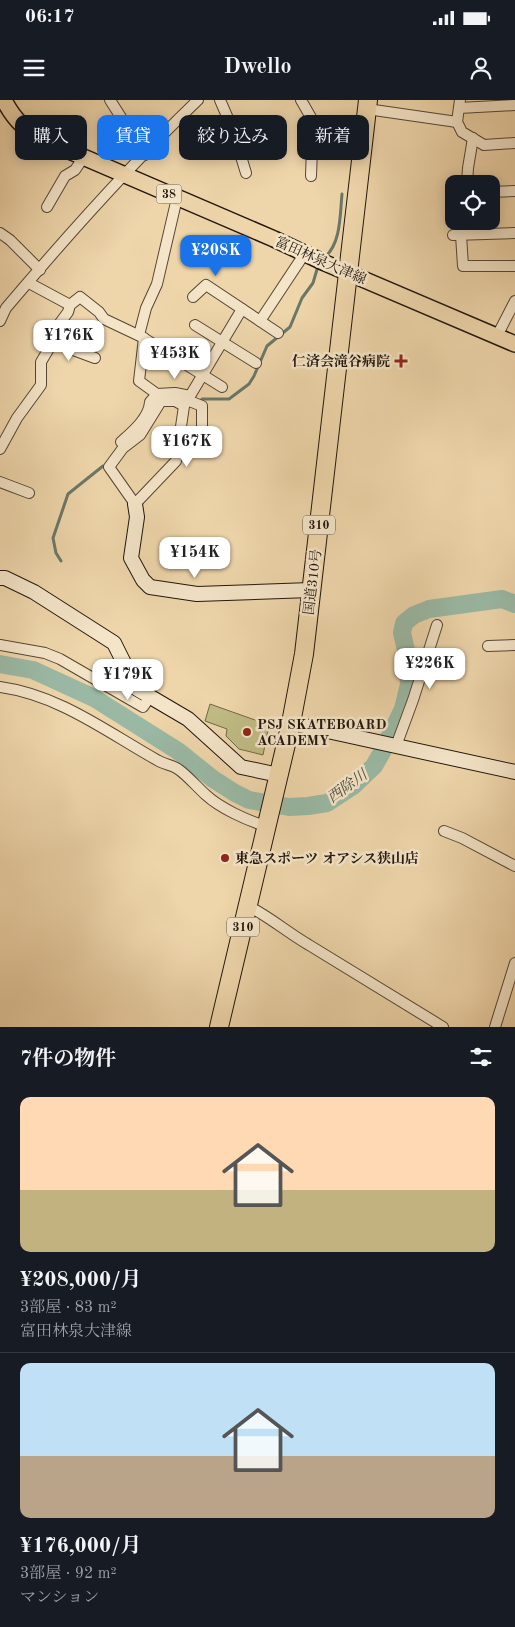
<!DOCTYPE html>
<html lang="ja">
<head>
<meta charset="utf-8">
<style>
	body { margin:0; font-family:"Old Standard TT","Noto Serif JP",serif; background:#242831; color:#f1f3f6; height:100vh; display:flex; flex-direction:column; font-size:19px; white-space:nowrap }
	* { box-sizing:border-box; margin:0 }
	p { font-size:16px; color:#9ea1a6 }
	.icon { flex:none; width:28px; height:28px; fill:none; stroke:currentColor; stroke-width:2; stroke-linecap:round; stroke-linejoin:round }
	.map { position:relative; height:927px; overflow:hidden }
	.sheet { display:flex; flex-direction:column; background:#171b24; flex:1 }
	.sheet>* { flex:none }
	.guide { position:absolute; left:15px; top:15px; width:485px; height:45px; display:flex; gap:10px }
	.tools { position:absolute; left:445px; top:75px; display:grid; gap:10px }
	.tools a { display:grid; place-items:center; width:55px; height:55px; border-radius:10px; background:#171b24; box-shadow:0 2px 12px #0003; font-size:25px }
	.price { position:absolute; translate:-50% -42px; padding:0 11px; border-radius:10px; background:#fff; color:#222; font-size:16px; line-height:32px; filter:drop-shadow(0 1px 2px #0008) }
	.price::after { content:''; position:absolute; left:50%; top:30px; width:15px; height:11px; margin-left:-8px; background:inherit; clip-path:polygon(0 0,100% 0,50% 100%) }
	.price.on { background:#1a73e8; color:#fff }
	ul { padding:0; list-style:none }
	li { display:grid; align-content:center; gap:10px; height:265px; padding:0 20px }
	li+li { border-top:1px solid #363941 }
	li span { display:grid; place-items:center; height:155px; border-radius:10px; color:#555 }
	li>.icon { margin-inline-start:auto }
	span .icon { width:90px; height:90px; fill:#fffc; stroke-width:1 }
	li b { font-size:21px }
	h2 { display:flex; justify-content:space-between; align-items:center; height:60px; padding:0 20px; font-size:21px }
	.pill { padding:0 18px; border-radius:10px; background:#171b24; box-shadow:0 2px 12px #0003; font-size:18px; line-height:45px }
	.pill.on { background:#1a73e8; color:#fff }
	.status { display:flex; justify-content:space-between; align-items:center; height:35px; padding:0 25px; background:#171b24; direction:ltr }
	.status svg { height:14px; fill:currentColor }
	header { display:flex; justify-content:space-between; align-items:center; height:65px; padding:0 20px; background:#171b24; font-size:22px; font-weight:600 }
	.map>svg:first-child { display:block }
</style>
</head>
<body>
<div class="status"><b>06:17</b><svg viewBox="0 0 49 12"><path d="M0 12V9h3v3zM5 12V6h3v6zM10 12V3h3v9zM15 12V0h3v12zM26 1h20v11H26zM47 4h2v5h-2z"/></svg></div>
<header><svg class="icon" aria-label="menu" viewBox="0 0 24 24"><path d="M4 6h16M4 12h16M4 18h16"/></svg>Dwello<svg class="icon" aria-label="person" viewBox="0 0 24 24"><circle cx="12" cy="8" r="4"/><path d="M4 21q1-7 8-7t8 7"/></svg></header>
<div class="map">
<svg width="515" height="927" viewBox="0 0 515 927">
	<rect width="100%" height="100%" fill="#eed5aa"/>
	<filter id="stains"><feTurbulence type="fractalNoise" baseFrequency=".004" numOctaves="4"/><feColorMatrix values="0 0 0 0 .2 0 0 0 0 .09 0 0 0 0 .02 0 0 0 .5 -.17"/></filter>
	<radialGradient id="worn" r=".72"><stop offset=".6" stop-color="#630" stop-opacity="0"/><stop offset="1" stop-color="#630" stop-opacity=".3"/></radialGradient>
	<!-- grass -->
	<path fill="#c0bb84" stroke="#716848" d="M210 604 269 625 263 655 239 649 226 636 227 629 205 621Z"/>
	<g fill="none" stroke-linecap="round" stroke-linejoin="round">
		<!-- stream -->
		<g stroke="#6a7868" stroke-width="3">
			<path d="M325 157C341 143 340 115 342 94"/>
			<path d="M202 299H229L249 284 254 276 267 246 290 227 302 198 313 183 318 166"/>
			<path d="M61 461 56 453 53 438 68 394 103 366"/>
		</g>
		<!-- river -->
		<path stroke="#9ab9a5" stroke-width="18" d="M0 564 33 570 94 598 178 651 213 679 235 693 249 700 289 707 308 706 327 703 353 686 374 666 382 652 403 609 409 584 406 550 402 533 404 523 414 515 429 509 502 499 515 504"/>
		<defs>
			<g id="street">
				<path d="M110 0 145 55"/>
				<path d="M220 0 233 30 246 73"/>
				<path d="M301 0 313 21 311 76"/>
				<path d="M460 0 457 22 462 32 484 45 515 43"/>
				<path d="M459 8 515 5"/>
				<path d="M367 9 457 22"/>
				<path d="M467 84 468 68 473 38"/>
				<path d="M491 92 515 91"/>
				<path d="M47 107 65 76 75 70 83 58"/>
				<path d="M0 133 10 140 40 170"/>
				<path d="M453 135 515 133"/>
				<path d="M461 135 463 166H515"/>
				<path d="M29 183 70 205"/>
				<path d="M193 197 206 185 278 233"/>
				<path d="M0 221 6 208C67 136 130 65 198 0"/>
				<path d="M260 221 305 153"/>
				<path d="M195 225 256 263"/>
				<path d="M139 235 146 208 157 184 177 98"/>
				<path d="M497 236 515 201"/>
				<path d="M144 238 139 281 157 294"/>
				<path d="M54 240 68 248 95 258"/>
				<path d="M187 300 202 306V336"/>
				<path d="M184 306 175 301H161L140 335 123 348 109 367 135 404 176 361 184 306 242 209"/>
				<path d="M121 342C132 332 149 318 150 302L157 294 175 293 190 296"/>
				<path d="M0 349 17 318 41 285V262L54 240 57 227 68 212 70 205 80 197 99 212 104 219 142 237 222 287"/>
				<path d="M0 382 29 393"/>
				<path d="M0 545 45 553 60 559 143 607 150 597"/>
				<path d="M488 546 515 545"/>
				<path d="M0 587C59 595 107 632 157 660 163 664 172 665 178 669 188 676 197 687 206 695 220 708 248 721 266 726"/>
				<path d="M396 646 413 600 437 525"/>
				<path d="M444 731 462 738 515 766"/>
				<path d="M248 806C270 817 288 833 309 845 354 873 399 900 443 927"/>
				<path d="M495 927 515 863"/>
			</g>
			<g id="secondary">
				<path d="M135 404 137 417 131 458 143 480 150 487 197 494 311 490"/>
				<path d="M0 478H5L34 492 114 543 137 589 188 619 241 667 279 675"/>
				<path d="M291 623 515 672"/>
			</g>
			<path id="primary" d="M4 0C14 20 26 31 46 41L274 139 325 163 515 244"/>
			<path id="highway" d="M219 927 291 623 304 554 368 0"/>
		</defs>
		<!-- street casing -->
		<use href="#street" stroke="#554634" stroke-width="12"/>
		<!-- secondary casing -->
		<use href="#secondary" stroke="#22160d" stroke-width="16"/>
		<!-- primary casing -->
		<use href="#primary" stroke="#22160d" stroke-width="18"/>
		<!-- highway casing -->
		<use href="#highway" stroke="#22160d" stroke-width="20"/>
		<!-- street -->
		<use href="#street" stroke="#f4e4c8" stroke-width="10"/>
		<!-- secondary -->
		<use href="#secondary" stroke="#f4e4c8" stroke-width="14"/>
		<!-- primary -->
		<use href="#primary" stroke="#eed5aa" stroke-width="15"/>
		<!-- highway -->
		<use href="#highway" stroke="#eed5aa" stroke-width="18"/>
	</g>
	<!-- markers -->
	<g fill="#8f2418" stroke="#f4e4c8" stroke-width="2">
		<path d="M398.5 253.5h5v5h5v5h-5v5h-5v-5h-5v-5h5z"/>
		<circle cx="247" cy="632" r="5"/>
		<circle cx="225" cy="758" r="5"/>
	</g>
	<g text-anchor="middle" stroke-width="5" stroke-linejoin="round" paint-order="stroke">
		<!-- shield labels -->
		<g fill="#f4e4c8" stroke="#615445" stroke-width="1">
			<rect x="156.5" y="84.5" width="25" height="19" rx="4"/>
			<rect x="303" y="415.5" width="32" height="19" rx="4"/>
			<rect x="227" y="817.5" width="32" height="19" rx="4"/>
		</g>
		<g font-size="12" font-weight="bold" fill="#22160d">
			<text x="169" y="98">38</text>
			<text x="319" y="429">310</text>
			<text x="243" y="831">310</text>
		</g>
		<!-- street labels -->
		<g font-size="14" fill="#22160d" stroke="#f4e4c8">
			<text transform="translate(321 160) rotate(24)" y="5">富田林泉大津線</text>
			<text transform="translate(312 482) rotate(-83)" y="5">国道310号</text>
		</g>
		<!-- poi labels -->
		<g font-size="14" font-weight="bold" fill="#22160d" stroke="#f4e4c8" text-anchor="start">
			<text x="390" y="266" text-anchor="end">仁済会滝谷病院</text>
			<text x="257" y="629">PSJ SKATEBOARD<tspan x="257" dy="16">ACADEMY</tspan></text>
			<text x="235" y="763">東急スポーツ オアシス狭山店</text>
		</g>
		<!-- water labels -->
		<g font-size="15" font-style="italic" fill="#4c4f42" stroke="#f4e4c8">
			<text transform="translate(347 686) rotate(-36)" y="5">西除川</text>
		</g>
	</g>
	<rect width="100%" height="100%" filter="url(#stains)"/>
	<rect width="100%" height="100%" fill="url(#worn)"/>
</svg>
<div class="tools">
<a><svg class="icon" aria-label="locate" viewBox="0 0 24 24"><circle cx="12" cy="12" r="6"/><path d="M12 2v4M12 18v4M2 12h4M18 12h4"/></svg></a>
</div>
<b class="price on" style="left:216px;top:177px">¥208K</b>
<b class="price" style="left:69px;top:262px">¥176K</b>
<b class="price" style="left:175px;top:280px">¥453K</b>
<b class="price" style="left:187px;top:368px">¥167K</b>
<b class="price" style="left:195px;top:479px">¥154K</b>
<b class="price" style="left:430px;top:590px">¥226K</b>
<b class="price" style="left:128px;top:601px">¥179K</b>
<div class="guide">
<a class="pill">購入</a>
<a class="pill on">賃貸</a>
<a class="pill">絞り込み</a>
<a class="pill">新着</a>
</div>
</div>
<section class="sheet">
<h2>7件の物件<svg class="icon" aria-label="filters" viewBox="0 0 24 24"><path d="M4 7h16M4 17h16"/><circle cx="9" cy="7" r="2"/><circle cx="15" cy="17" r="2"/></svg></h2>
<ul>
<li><span style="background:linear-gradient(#ffd9b3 60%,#c2b280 0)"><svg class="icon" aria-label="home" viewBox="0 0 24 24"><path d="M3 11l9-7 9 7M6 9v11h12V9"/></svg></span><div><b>¥208,000/月</b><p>3部屋 · 83 m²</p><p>富田林泉大津線</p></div></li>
<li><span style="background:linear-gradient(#bfe0f5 60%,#b9a48a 0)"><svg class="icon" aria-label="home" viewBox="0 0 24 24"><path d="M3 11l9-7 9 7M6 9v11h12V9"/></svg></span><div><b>¥176,000/月</b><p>3部屋 · 92 m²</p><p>マンション</p></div></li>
</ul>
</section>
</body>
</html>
